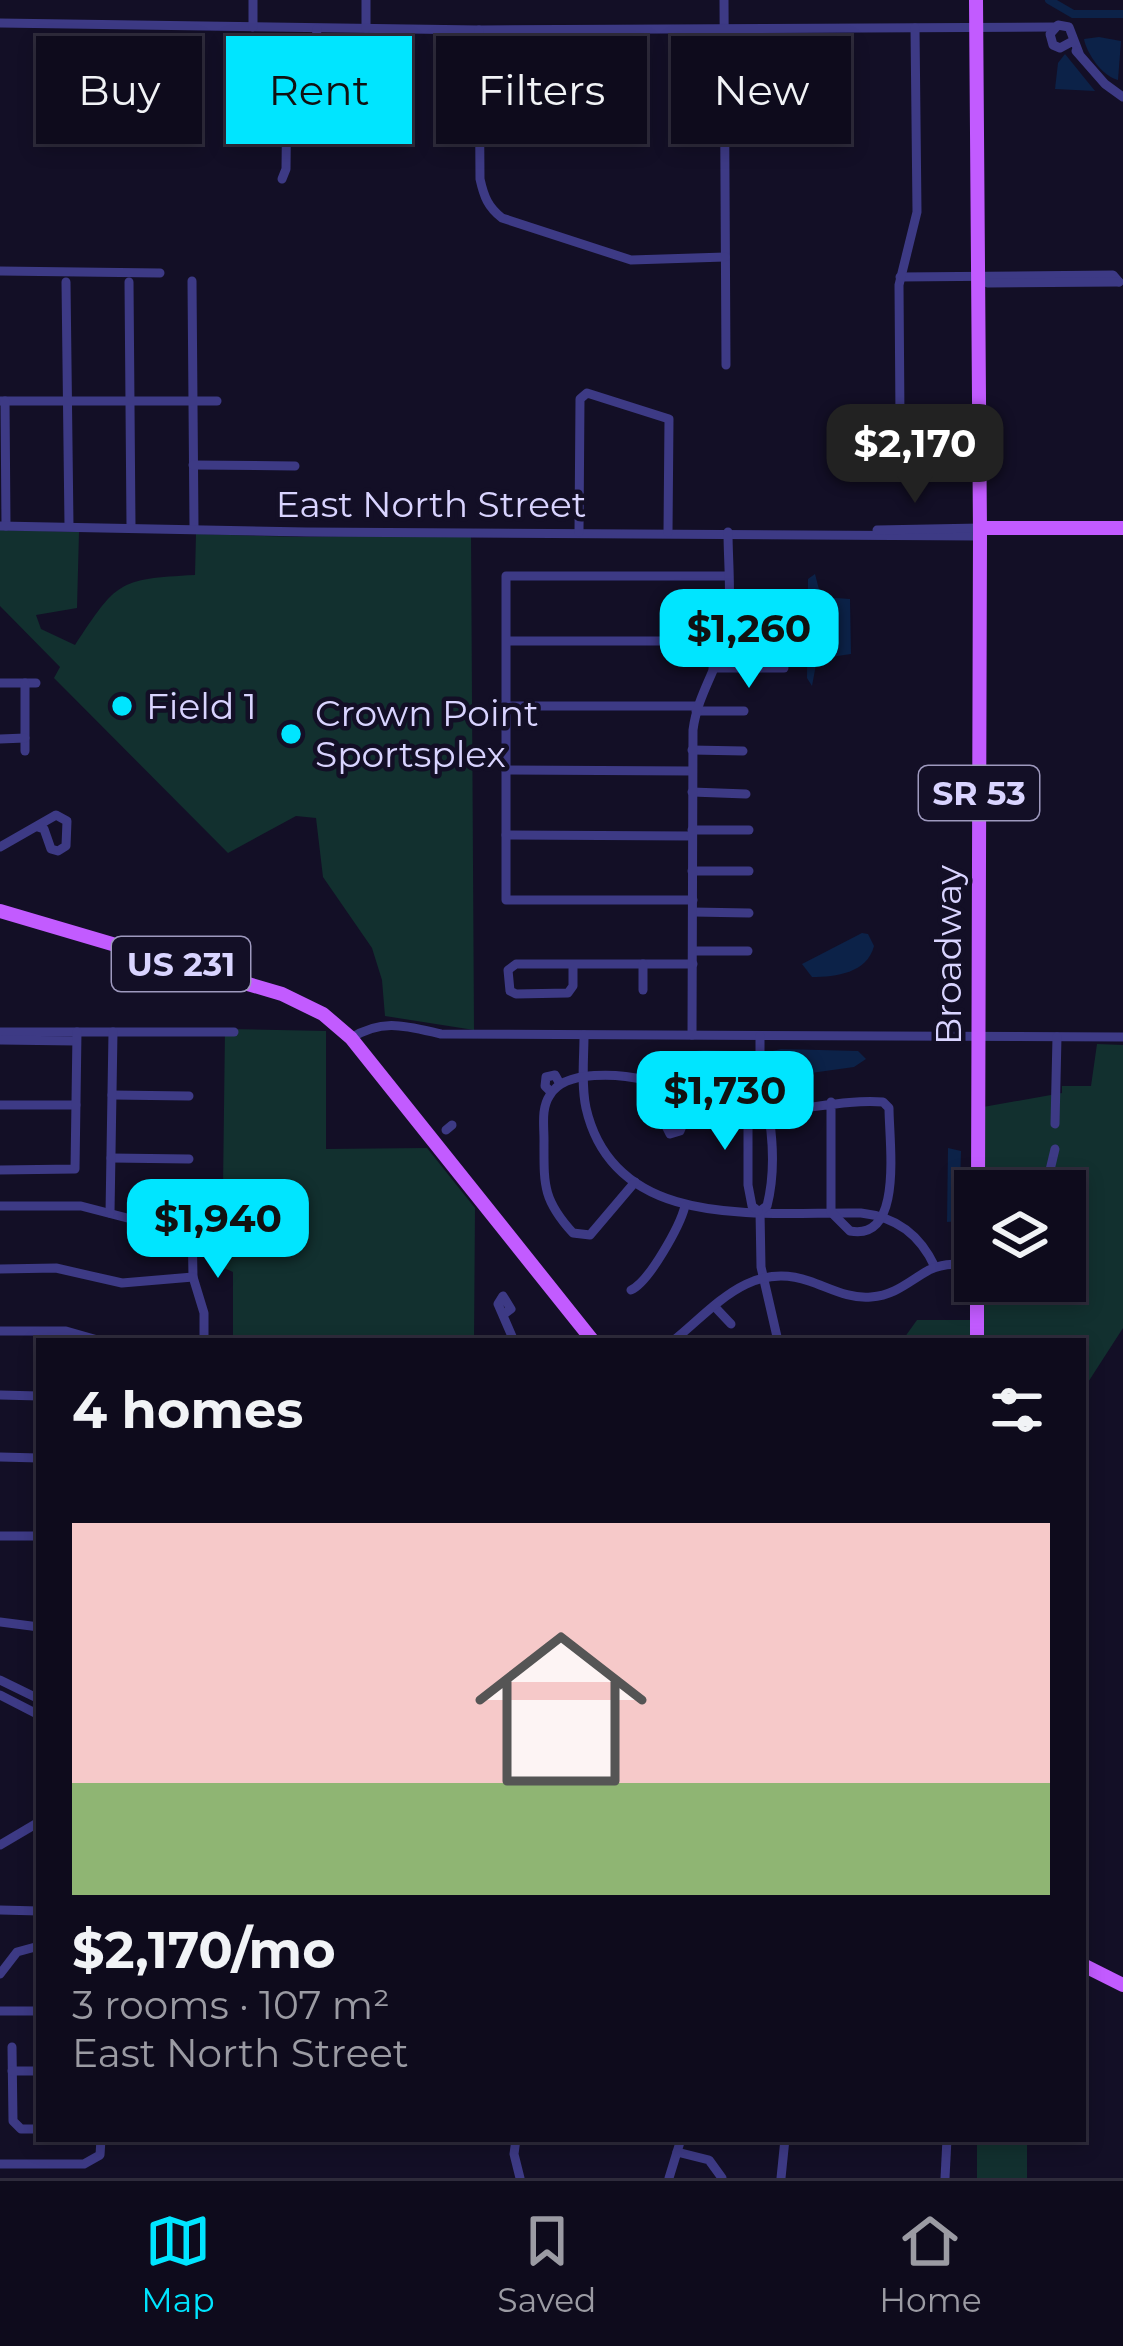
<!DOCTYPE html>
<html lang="en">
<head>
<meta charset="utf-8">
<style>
	body { margin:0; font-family:Montserrat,sans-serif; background:#171425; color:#f1f3f6; height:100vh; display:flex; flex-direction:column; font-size:45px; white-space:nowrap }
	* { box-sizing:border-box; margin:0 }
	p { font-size:39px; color:#9b9ba3 }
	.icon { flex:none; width:66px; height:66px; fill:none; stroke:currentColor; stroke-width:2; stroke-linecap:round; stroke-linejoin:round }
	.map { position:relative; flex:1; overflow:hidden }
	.panel { position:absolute; left:36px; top:1338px; width:1050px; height:804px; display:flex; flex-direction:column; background:#0e0b1c; border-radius:0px; box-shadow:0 6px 18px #0003,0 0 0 3px #2e2b3b }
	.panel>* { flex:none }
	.banner { position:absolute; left:36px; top:36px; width:1053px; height:108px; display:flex; gap:24px }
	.controls { position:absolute; left:954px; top:1170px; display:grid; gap:24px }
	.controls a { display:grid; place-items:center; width:132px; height:132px; border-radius:0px; background:#0e0b1c; box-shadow:0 6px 18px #0003,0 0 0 3px #2e2b3b; font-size:60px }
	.price { position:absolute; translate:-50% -102px; padding:0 27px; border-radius:24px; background:#00e5ff; color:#111; font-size:39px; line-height:78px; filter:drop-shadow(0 3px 6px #0008) }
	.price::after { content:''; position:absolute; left:50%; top:72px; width:36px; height:27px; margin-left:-18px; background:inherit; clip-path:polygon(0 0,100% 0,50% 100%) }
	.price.current { background:#222; color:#fff }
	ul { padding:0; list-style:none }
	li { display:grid; align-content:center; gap:24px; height:636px; padding:0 36px }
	li span { display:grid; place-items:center; height:372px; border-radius:0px; color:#555 }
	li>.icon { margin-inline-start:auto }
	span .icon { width:216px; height:216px; fill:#fffc; stroke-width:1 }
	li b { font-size:51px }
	h2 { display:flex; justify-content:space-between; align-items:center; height:144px; padding:0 36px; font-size:51px }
	.tag { padding:0 42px; border-radius:0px; background:#0e0b1c; box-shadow:0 6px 18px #0003,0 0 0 3px #2e2b3b; font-size:42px; line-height:108px }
	.tag.current { background:#00e5ff; color:#111 }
	.tab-bar { display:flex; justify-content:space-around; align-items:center; height:168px; border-top:3px solid #2e2b3b; background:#0e0b1c; font-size:33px; color:#9b9ba3 }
	.tab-bar a { display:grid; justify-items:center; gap:6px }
	.tab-bar .current { color:#00e5ff }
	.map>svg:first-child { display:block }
</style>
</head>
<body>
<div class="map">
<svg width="1123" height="2178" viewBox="0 0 1123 2178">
	<rect width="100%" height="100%" fill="#130f26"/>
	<!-- green -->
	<g fill="#12302f">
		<path d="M0 530 79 532 77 608 36 615 41 629 75 645C117 582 117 579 195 575L196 534 302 537 471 534 474 1030 385 1016 382 980 372 948 323 877 316 818 296 816 228 853 54 678 60 667 0 606Z"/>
		<path d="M225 1029 326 1031V1149L427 1148 475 1208 474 1341H233V1272L222 1267Z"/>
		<path d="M1097 1044 1123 1045V1328L1083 1390V1341H982V1281H1065V1191H983V1107L1062 1093V1086H1091Z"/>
		<path d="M917 1320H972V1341H902Z"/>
		<rect x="977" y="2139" width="50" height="39"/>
	</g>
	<!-- water -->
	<g fill="#0c2248">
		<path d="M1099 37 1121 41 1118 80C1102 76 1087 54 1084 39Z"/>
		<path d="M445 43H461L472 51 471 105 464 119 445 112Z"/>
		<path d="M1065 54 1095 91 1055 89 1058 63Z"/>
		<path d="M815 574 821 597 850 599 851 654 817 659 812 686 807 678 808 579Z"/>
		<path d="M862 933 868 934 874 946C867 973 836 977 812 977L802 964Z"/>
		<path d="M781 1049 858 1051 866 1059 854 1067 775 1078 767 1066H747L746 1051 756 1055Z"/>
		<path d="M704 1050 734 1051 741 1074C724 1079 698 1068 685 1056L686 1052Z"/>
		<path d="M948 1148 961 1151 959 1221 947 1222Z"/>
	</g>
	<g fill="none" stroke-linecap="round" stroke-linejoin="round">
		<!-- river -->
		<path stroke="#0c2248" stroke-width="8" d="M1049 0 1073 14H1123"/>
		<!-- minor -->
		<g stroke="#3d3a85" stroke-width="9">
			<path d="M724 0 726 365"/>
			<path d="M0 23 479 30 1055 27"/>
			<path d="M253 27V0"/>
			<path d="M366 28V0"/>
			<path d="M479 30 480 179C484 197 488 207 502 218L631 260 725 257"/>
			<path d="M1073 41 1060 48 1053 45 1050 34 1058 25 1069 27 1079 53"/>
			<path d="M1076 51 1105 84 1123 97"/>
			<path d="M282 179 286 169 287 80 293 71 314 68 317 29"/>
			<path d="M0 271 160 273"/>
			<path d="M900 277 1113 275 1119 282"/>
			<path d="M978 279 988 283 1119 282"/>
			<path d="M192 281 194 527"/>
			<path d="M66 282 69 526"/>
			<path d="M129 282 131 526"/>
			<path d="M0 401H217"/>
			<path d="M5 401 6 526"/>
			<path d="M900 419 899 285 917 212 915 28"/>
			<path d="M193 465 295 466"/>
			<path d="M0 526 306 532 980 536"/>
			<path d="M877 530 980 528"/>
			<path d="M579 532 580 399 587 393 669 419 668 532"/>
			<path d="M726 629H784"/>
			<path d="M507 641H724"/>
			<path d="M713 668H784"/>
			<path d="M0 683H36"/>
			<path d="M25 683V751"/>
			<path d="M507 706H697"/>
			<path d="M696 711H744"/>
			<path d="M0 739 25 738"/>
			<path d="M692 750 743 751"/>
			<path d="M506 770 692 771"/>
			<path d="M692 792 746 794"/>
			<path d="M692 830H749"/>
			<path d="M506 835 692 836"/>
			<path d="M0 847 56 815 67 821 66 846 58 851 51 849 44 829 38 827"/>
			<path d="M692 871H749"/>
			<path d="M693 900H506V576H728"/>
			<path d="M693 912 749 913"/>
			<path d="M693 951H748"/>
			<path d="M573 964V986L568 993 516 994 510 991 508 970 516 964H693"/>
			<path d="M643 990V964"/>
			<path d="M0 1032H234"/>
			<path d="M584 1035C584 1059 581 1085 586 1108 615 1234 765 1211 861 1213 897 1217 920 1235 935 1267"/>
			<path d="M692 1035 693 730C697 699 712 677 722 648 734 613 728 569 728 532"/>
			<path d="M351 1038C383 1018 406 1026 441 1034L1123 1037"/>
			<path d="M0 1040 76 1041"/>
			<path d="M760 1073C771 1115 778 1163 767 1206L760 1211 761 1267 778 1341"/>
			<path d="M551 1092 545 1086 546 1077 555 1075 560 1084"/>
			<path d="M679 1092 665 1124 670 1134 680 1131 693 1099"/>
			<path d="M112 1095 189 1096"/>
			<path d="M0 1105H76"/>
			<path d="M1055 1124 1057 1037"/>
			<path d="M446 1130 452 1125"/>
			<path d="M111 1158 189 1159"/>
			<path d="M0 1170 75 1169 77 1032"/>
			<path d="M635 1182 590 1235 573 1233C542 1199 544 1184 544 1140 544 1125 541 1108 550 1095 565 1069 621 1074 646 1080 684 1087 713 1110 753 1111 797 1113 839 1099 883 1102L889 1108C889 1143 904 1241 850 1231L831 1212V1102"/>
			<path d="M1045 1191 1055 1149"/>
			<path d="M0 1206H81L135 1220 192 1221 193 1277 204 1313V1341"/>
			<path d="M758 1211 752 1206 748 1185V1117L760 1073V1036"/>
			<path d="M110 1213 113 1032"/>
			<path d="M0 1269 56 1268 122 1283 193 1277"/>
			<path d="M631 1290C649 1282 680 1226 685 1206"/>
			<path d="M714 1306 731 1324"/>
			<path d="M503 1315 511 1309 503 1296 498 1304 514 1341"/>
			<path d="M0 1331H66L101 1341"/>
			<path d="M673 1341C714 1308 750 1260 809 1281 830 1288 848 1299 871 1297 896 1295 909 1281 929 1270 943 1263 960 1264 975 1263"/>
			<path d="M0 1395 39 1396"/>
			<path d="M0 1457 39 1458"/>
			<path d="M0 1536H39"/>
			<path d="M0 1622 39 1627"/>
			<path d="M0 1680 39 1699"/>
			<path d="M0 1695 39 1715"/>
			<path d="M0 1845 39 1822"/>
			<path d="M0 1910 39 1911"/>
			<path d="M0 1974 17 1952 39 1946"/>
			<path d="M0 2011H39"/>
			<path d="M12 2047 13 2121 21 2129H39"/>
			<path d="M12 2071H39"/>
			<path d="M516 2139 514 2154 520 2178"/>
			<path d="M677 2152 709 2160 722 2178"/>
			<path d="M0 2164H84L100 2155 101 2139"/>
			<path d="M669 2178 681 2139"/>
			<path d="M781 2178 785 2139"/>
			<path d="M945 2178 947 2139"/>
		</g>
		<!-- major -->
		<g stroke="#c25bff" stroke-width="14">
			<path d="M976 0 980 532 978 1191"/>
			<path d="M980 528H1123"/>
			<path d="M0 911 282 994 323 1014 351 1038 593 1341"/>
			<path d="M977 1341V1281"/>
			<path d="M1083 1965 1123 1985"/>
		</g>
	</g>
	<!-- markers -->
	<g fill="#00e5ff" stroke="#130f26" stroke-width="4.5">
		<circle cx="122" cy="706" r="12"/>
		<circle cx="291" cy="734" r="12"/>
	</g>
	<g text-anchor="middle" stroke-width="9" stroke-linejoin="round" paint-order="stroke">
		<!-- shield labels -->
		<g fill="#130f26" stroke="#9e99be" stroke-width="3">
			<rect x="919" y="766" width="120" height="54" rx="9"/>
			<rect x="112" y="937" width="138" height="54" rx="9"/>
		</g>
		<g font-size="33" font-weight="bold" fill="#d9d4ff">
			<text x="979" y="805">SR 53</text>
			<text x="181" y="976">US 231</text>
		</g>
		<!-- street labels -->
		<g font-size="36" fill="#d9d4ff" stroke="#130f26">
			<text x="431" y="517">East North Street</text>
			<text transform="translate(948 955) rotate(-90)" y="13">Broadway</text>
		</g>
		<!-- poi labels -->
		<g font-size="36" fill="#d9d4ff" stroke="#130f26" text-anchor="start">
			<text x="146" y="719">Field 1</text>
			<text x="315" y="726">Crown Point<tspan x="315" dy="41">Sportsplex</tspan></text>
		</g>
	</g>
</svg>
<div class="controls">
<a><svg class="icon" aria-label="layers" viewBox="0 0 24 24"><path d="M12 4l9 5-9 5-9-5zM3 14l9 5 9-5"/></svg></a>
</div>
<b class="price current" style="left:915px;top:506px">$2,170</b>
<b class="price" style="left:749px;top:691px">$1,260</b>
<b class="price" style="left:725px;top:1153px">$1,730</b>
<b class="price" style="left:218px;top:1281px">$1,940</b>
<div class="banner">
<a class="tag">Buy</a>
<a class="tag current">Rent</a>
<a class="tag">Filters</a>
<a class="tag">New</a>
</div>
<section class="panel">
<h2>4 homes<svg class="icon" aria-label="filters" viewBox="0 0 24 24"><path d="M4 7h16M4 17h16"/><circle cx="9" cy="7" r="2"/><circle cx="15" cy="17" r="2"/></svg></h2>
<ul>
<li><span style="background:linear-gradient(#f6c9c9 70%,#8fb573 0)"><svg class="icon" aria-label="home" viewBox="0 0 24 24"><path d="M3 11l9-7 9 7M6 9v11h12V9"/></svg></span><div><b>$2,170/mo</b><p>3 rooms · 107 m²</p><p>East North Street</p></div></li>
</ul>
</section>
</div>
<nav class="tab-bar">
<a class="current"><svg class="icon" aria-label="map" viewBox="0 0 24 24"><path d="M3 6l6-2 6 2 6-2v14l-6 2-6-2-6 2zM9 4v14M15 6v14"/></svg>Map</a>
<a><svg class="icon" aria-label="saved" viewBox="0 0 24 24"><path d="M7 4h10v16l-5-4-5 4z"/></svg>Saved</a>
<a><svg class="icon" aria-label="home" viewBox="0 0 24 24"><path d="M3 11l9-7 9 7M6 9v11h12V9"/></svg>Home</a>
</nav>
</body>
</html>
